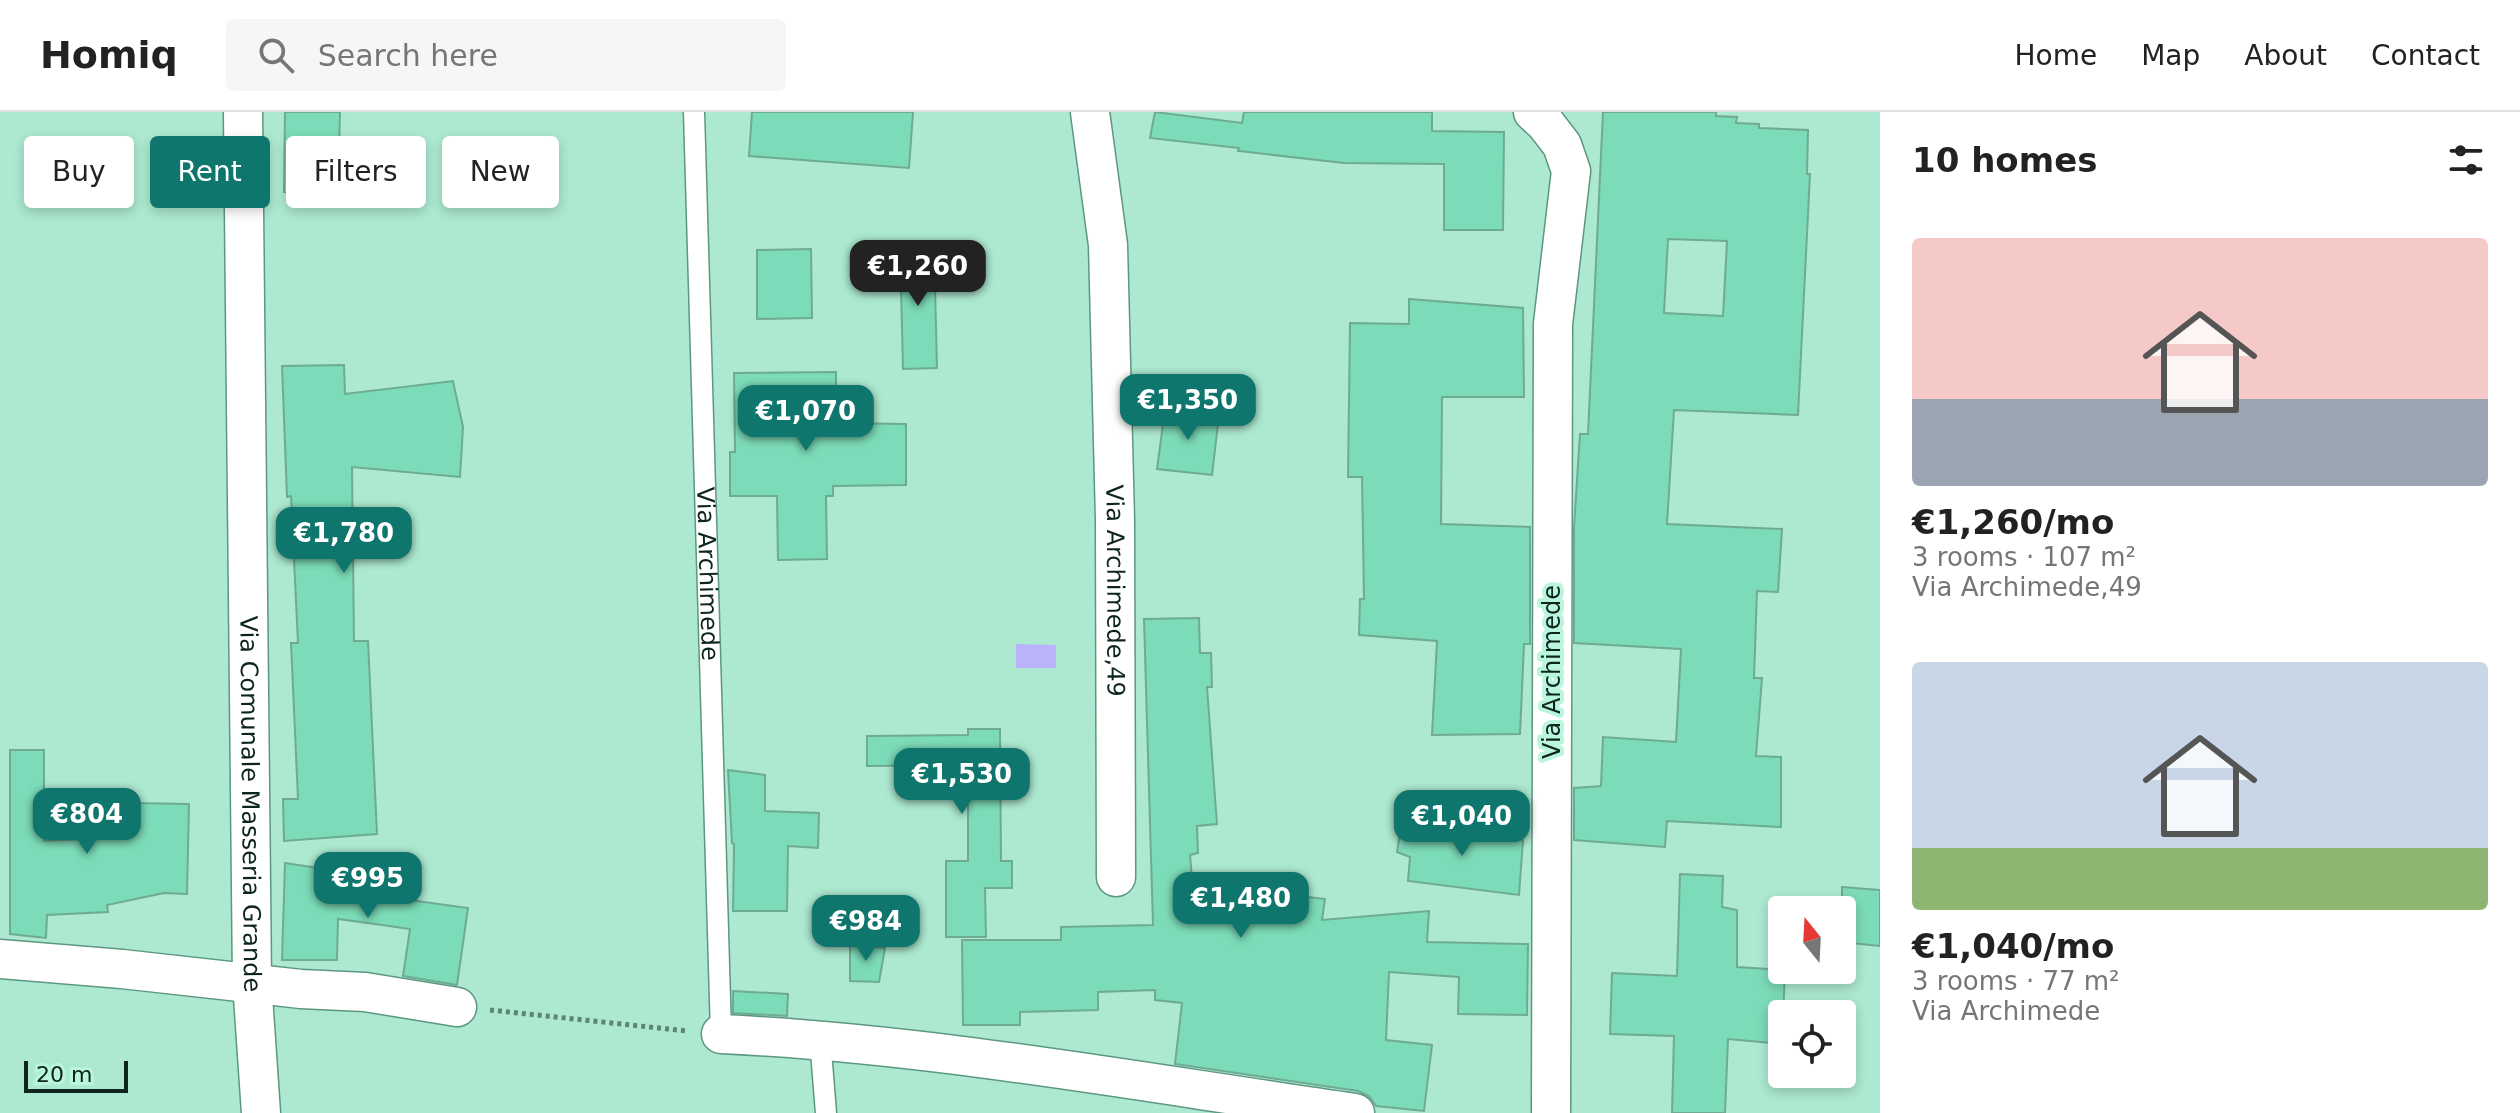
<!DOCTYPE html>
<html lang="en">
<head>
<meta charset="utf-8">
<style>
	body { margin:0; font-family:"DejaVu Sans",sans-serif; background:#f6f6f6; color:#222; height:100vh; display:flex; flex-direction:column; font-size:30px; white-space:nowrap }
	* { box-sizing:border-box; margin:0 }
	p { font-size:26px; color:#767676 }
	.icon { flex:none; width:44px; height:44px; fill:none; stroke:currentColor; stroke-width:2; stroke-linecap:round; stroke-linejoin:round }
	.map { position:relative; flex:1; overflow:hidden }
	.details { display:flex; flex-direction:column; background:#fff; width:640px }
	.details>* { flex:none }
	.hud { position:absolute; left:24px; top:24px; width:760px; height:72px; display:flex; gap:16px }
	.needle { width:52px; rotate:342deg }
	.tools { position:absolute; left:1768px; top:784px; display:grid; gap:16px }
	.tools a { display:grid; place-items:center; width:88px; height:88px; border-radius:8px; background:#fff; box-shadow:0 4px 12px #0003; font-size:40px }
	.scale { position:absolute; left:24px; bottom:20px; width:104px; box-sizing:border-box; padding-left:8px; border:4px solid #0d251d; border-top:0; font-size:22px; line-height:28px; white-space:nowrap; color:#0d251d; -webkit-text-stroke:6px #b9f6dd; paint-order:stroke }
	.price { position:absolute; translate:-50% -68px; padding:0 18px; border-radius:16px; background:#0f766e; color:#fff; font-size:26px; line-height:52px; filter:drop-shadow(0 2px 4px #0008) }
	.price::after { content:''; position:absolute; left:50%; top:48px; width:24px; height:18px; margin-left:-12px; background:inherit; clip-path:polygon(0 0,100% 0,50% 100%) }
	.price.current { background:#222; color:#fff }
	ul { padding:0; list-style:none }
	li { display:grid; align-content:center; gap:16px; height:424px; padding:0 32px }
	li span { display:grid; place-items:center; height:248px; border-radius:8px; color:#555 }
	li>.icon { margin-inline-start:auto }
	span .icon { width:144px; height:144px; fill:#fffc; stroke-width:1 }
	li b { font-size:34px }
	h2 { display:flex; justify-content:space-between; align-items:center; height:96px; padding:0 32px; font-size:34px }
	.chip { padding:0 28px; border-radius:8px; background:#fff; box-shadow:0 4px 12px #0003; font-size:28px; line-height:72px }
	.chip.current { background:#0f766e; color:#fff }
	header { display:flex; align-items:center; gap:48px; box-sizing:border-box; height:112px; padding:0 40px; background:#fff; border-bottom:2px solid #e0e0e0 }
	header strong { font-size:38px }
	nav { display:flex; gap:44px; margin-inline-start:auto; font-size:28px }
	.search { width:560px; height:72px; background:#f6f6f6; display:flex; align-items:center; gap:20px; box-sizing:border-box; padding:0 28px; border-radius:8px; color:#767676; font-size:30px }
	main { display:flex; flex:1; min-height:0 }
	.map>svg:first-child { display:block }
</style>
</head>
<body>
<header>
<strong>Homiq</strong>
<div class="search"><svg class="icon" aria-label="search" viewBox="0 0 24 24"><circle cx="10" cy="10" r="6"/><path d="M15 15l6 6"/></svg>Search here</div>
<nav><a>Home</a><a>Map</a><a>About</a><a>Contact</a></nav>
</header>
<main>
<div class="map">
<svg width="1880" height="1001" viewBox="0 0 1880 1001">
	<rect width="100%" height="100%" fill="#ace9d0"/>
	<!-- water -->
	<g fill="#b9b3fc">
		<path d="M1016 532 1056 533V556H1016Z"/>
		<path d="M100 697 101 715 79 717 74 711 55 709V700Z"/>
	</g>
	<!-- building -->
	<g fill="#7cdbb8" stroke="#6faa93" stroke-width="2" fill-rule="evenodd">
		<path d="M285 0H340L338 81 284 80Z"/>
		<path d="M752 0H913L909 56 749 44Z"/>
		<path d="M1155 0 1242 11 1244 0H1432V19L1504 20 1503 118H1444V52L1344 51 1238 39 1239 36 1150 26Z"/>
		<path d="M1603 0H1716V4L1737 5 1736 11 1759 12V16L1808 18 1807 62H1810L1798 303 1674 298 1667 412 1782 417 1778 480 1757 479 1754 566H1762L1756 644 1781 645V715L1667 709 1665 735 1574 728V676L1601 674 1603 625 1676 630 1681 537 1574 531V415L1580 322H1588ZM1668 127 1727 129 1723 204 1664 201Z"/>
		<path d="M934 134 937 256 903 257 900 135Z"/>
		<path d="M811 137 812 206 757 207V138Z"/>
		<path d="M1409 187 1523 196 1524 285H1442L1441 412 1530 415V532H1524L1520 622 1432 623 1437 529 1359 523 1360 487H1364L1362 365H1348L1350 211 1409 212Z"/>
		<path d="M344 253 345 282 453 269 463 315 460 365 352 355 354 529H368L377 722 284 729 283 687H298L291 531H298L291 384 287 385 282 254Z"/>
		<path d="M836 260V311L906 312V373L833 374V384H826L827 447 778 448 777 384H730V340H735L734 261Z"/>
		<path d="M1165 297 1219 303 1212 363 1157 357Z"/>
		<path d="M1199 506 1200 541H1211L1212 575H1207L1217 712 1197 714 1198 741 1190 743 1194 790 1256 791 1257 779 1325 787 1322 808 1429 799 1427 830 1528 832 1527 903 1458 902 1459 865 1389 860 1386 928 1432 933 1424 999 1376 994 1369 984 1358 979 1175 952 1182 891 1155 888V878L1098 880V898L1020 900V913H963L962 828H1061V815L1153 813 1144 507Z"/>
		<path d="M968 617H1000L1001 749H1012V776H985L986 825H946V749H968V653L867 654V624L968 623Z"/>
		<path d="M10 638H44V729L132 725 131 691 189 692 187 782 164 781 107 793 108 800 47 803 46 826 10 822Z"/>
		<path d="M728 658 765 663V699L819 701 818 736 788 734 787 799H733L734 732 732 731Z"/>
		<path d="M1402 709 1523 728 1519 783 1408 769 1410 745 1397 740Z"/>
		<path d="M285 751 397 768 395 786 468 796 457 873 403 864 410 817 382 813 338 807 337 848H282Z"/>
		<path d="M1680 762 1723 764 1722 795 1737 798V855L1785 858 1782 932 1728 927 1725 1001H1672L1674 924 1610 922 1612 861 1677 864Z"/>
		<path d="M1842 775 1880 778V834L1842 830Z"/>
		<path d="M850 833 885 836 879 870 850 869Z"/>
		<path d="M733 879 788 882 787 904 733 901Z"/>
	</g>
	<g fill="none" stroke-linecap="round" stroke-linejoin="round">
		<defs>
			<g id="lane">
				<path id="s1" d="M694 0 721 922"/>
				<path d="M820 927 826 1001"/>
			</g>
			<g id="street">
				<path id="s2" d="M243 0 252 870 261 1001"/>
				<path id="s3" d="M1090 0 1108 133 1115 408 1116 765"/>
				<path d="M1533 0 1545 11 1562 33 1571 59 1553 212 1551 1001"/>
				<path d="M0 847 122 857 301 877 365 880 457 895"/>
				<path d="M721 922C934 932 1144 971 1355 1001"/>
			</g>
		</defs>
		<!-- lane casing -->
		<use href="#lane" stroke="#5d9781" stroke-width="23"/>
		<!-- street casing -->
		<use href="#street" stroke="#5d9781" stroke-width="41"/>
		<!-- path -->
		<path stroke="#5b8575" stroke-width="5" stroke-dasharray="4 4" stroke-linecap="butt" d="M490 898 687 919"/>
		<!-- lane -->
		<use href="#lane" stroke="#fff" stroke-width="20"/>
		<!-- street -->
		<use href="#street" stroke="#fff" stroke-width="38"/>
	</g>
	<g text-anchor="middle" stroke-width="8" stroke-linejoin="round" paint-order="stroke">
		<!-- street labels -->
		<g font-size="24" fill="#0d251d" stroke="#b9f6dd">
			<text dy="8" stroke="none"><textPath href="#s1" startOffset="462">Via Archimede</textPath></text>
			<text dy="8" stroke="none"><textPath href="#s3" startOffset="480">Via Archimede,49</textPath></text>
			<text transform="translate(1552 560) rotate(-90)" y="8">Via Archimede</text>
			<text dy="8" stroke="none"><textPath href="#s2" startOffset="692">Via Comunale Masseria Grande</textPath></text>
		</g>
	</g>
</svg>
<div class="tools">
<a><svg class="needle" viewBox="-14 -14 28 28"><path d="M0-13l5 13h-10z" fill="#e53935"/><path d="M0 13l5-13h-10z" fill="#767676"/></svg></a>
<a><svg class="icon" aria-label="locate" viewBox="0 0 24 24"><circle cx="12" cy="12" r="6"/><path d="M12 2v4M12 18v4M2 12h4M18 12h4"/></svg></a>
</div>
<div class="scale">20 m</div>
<b class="price current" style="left:918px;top:196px">€1,260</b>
<b class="price" style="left:1188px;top:330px">€1,350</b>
<b class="price" style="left:806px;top:341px">€1,070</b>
<b class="price" style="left:344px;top:463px">€1,780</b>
<b class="price" style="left:962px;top:704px">€1,530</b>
<b class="price" style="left:87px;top:744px">€804</b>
<b class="price" style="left:1462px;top:746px">€1,040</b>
<b class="price" style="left:368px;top:808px">€995</b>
<b class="price" style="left:1241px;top:828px">€1,480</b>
<b class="price" style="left:866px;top:851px">€984</b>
<div class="hud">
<a class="chip">Buy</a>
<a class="chip current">Rent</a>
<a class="chip">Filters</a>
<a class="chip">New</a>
</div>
</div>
<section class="details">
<h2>10 homes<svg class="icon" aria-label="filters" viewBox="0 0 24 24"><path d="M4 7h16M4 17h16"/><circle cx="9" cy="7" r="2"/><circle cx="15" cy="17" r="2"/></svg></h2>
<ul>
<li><span style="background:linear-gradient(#f6c9c9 65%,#9aa5b1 0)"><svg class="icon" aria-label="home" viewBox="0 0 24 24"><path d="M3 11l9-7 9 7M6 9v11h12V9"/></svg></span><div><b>€1,260/mo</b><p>3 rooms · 107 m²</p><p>Via Archimede,49</p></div></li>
<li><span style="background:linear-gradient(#c9d6e8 75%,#8fb573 0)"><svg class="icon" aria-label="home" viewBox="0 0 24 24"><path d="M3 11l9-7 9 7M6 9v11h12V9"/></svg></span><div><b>€1,040/mo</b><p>3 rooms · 77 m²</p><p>Via Archimede</p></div></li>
</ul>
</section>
</main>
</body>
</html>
